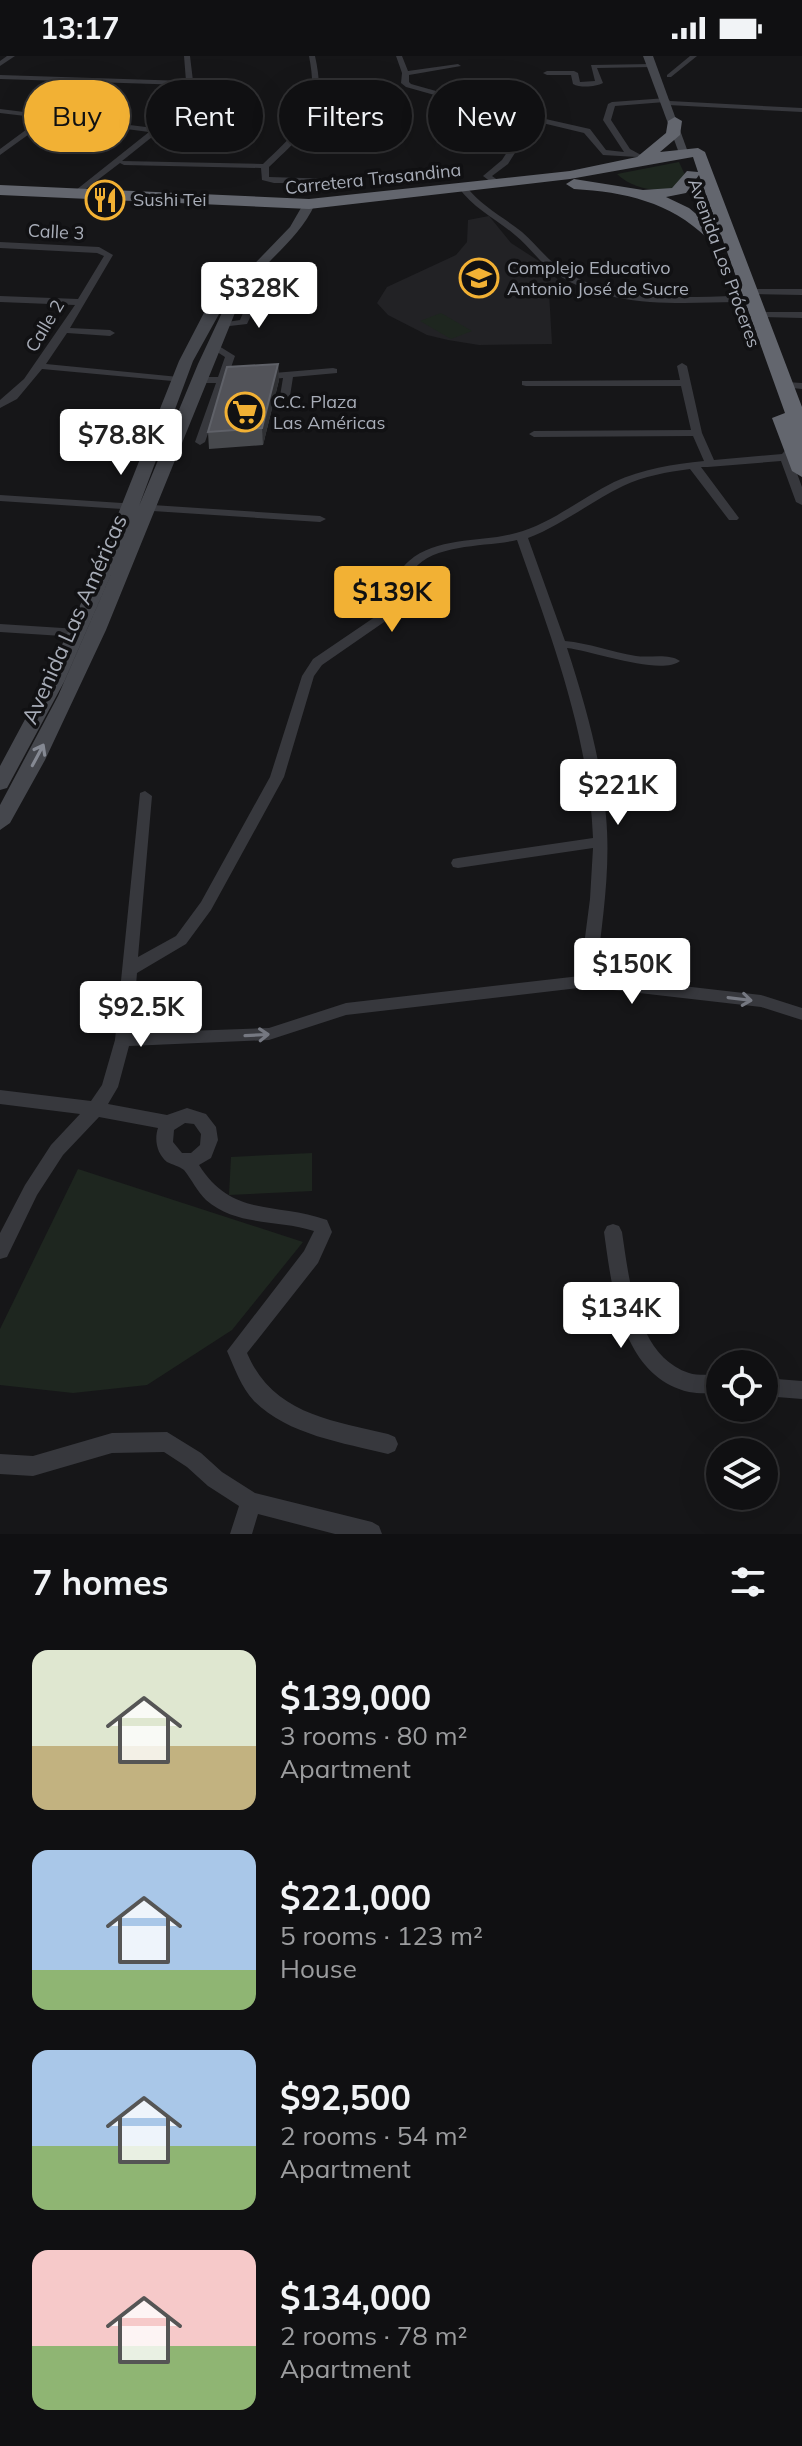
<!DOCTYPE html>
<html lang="en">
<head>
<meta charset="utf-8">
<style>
	body { margin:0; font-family:Mulish,sans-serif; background:#1e1e20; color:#f1f3f6; height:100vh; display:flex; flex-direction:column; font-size:30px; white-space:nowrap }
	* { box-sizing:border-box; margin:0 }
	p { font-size:26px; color:#9c9d9f }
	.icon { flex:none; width:44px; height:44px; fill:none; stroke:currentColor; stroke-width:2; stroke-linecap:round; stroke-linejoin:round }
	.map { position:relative; height:1478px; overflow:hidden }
	.details { display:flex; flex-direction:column; background:#101012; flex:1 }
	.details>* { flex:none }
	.banner { position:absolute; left:24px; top:24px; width:754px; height:72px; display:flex; gap:16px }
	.controls { position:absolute; left:706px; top:1294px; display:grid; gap:16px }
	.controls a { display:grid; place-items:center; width:72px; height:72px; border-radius:50%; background:#101012; box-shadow:0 8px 32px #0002,0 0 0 2px #303032; font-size:40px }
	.price { position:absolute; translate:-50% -68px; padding:0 18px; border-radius:8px; background:#fff; color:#222; font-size:26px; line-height:52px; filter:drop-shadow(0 2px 4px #0008) }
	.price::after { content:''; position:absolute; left:50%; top:48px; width:24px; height:18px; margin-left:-12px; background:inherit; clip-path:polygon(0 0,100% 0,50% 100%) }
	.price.on { background:#f2b134; color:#111 }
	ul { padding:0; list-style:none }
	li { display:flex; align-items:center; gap:24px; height:200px; padding:0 32px }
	li span { display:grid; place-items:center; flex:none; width:224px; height:160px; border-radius:16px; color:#555 }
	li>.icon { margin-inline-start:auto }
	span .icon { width:96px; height:96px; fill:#fffc; stroke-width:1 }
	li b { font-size:34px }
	h2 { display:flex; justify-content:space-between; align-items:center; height:96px; padding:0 32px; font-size:34px }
	.tag { padding:0 28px; border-radius:36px; background:#101012; box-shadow:0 8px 32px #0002,0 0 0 2px #303032; font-size:28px; line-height:72px }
	.tag.on { background:#f2b134; color:#111 }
	.status { display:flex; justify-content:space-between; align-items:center; height:56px; padding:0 40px; background:#101012; direction:ltr }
	.status svg { height:22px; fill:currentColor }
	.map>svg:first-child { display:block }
</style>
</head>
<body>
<div class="status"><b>13:17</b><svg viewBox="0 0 49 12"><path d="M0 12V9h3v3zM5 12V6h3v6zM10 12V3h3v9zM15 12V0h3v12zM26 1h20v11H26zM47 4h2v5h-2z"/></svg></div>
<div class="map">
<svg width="802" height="1478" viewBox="0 0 802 1478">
	<rect width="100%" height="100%" fill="#161618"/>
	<!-- built -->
	<path fill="#222225" d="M489 160 511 187 542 207 559 225 549 236 552 288 479 289 448 284 427 279 388 259 377 247 387 231 456 199 467 186 468 164Z"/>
	<!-- green -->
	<g fill="#1e261f">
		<path d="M679 106 685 119 678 131C656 137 633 133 617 118Z"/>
		<path d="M441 257 472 275 451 283 420 265Z"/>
		<path d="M312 1097V1135L229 1139 231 1101Z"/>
		<path d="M78 1113 303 1186 232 1274 147 1329 73 1337 0 1329V1273Z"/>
	</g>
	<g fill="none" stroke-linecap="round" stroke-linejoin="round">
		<!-- street -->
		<g fill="#37383d" fill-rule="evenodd">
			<path d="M7 0H15L0 10V5Z"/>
			<path d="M184 0H190L193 25 202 27 192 29 181 57 162 73H166V77H157L122 105 263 108C302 71 320 56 309 0H315C328 57 308 74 269 111V121L337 123H340V127H274L262 124 261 112 124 109 120 107 74 142 70 140 71 138 149 76 50 63 0 99V93L42 62 0 57V53L154 72 174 56 185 29 0 23V19L186 25Z"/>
			<path d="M396 0H402L408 15 458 8 461 10 409 19V26L411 28 493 51 590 73 606 94 624 96 603 64 608 48 612 46 667 42 670 45 802 52V56L668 49 665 46 615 50 611 64 630 93 641 99 637 101 603 99 584 77 488 54 406 31 401 27 402 17Z"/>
			<path d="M690 0H697L671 21H667V19Z"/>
			<path d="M651 8 653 11 597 12 603 27C596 31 580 32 573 28L571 19H547L543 17 547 15H574L578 17 580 26 595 25 591 9Z"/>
			<path d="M523 71 530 73 508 108 492 120 502 127 495 129 483 120 502 104Z"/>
			<path d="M459 129H465C481 150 502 160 522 176 536 188 547 204 563 214 614 247 679 241 737 240L742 243 737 246C677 247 608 253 555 217 540 207 529 190 515 179 495 162 474 153 458 131Z"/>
			<path d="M0 186 99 191 113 199 70 272 110 274 115 277 110 280 67 277 46 308 179 321 184 324 183 326 42 313 17 343 0 352V344L24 323 75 249 0 246V240L78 243 104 200 97 197 0 192Z"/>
			<path d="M259 229 264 232 247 268 221 271V267L240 264 254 232Z"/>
			<path d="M753 233H802V239L750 238V234Z"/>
			<path d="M761 256H802V262L758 261V257Z"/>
			<path d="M214 287 235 300 228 320H241L246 323 241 326H226L205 386 200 389 195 386 216 327H199L194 324 199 321H218L225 301 211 292V288Z"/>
			<path d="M682 307 687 310 702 377 714 404 782 398 789 390H797L798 392 791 401 802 431V449L796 446 781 405 708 411H701L739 462 737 464H729L690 413C667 416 644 420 623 430 590 446 562 469 528 482L565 585C589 587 611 596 636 600 650 602 669 597 680 605 660 620 594 595 567 592 585 647 601 703 606 760 611 813 602 867 596 920L761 939 802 952V964L761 951 587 931 346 959 269 984 129 990 118 1031 108 1048 167 1059 187 1052 206 1058 216 1071 218 1084 211 1102 199 1109C232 1162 277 1146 327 1164L332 1176 318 1207 247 1297C273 1358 331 1364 388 1378L395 1381 398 1388 395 1395 388 1398C344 1387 288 1379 254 1345 241 1331 235 1313 227 1295L304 1195 314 1175C278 1163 237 1171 206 1144 197 1135 192 1124 184 1114 179 1110 173 1109 167 1106 157 1098 154 1084 158 1072L99 1061 63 1099 37 1139 7 1201 0 1203V1177L25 1129 51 1089 80 1058 0 1048V1034L91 1045 102 1029 115 984 140 737 145 735 152 740 138 901 176 880 201 846 270 721 302 620 313 603 391 550C397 535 395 516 409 505 438 480 481 487 516 477 551 468 581 442 614 426 642 413 674 408 704 405L693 380 534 381 529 378 534 375 691 374 681 330H526L522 329V325L680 324 677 310ZM517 484C551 580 589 679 593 782L458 802 453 803 451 807 453 811 458 812 593 792 590 843 580 920 346 947 269 972 132 977 137 917 186 888 211 854 284 721 314 620 322 609 400 555C408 542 405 524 414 513 435 487 487 491 517 484ZM185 1067 194 1068 201 1078 200 1089 191 1097H182L173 1086 174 1074Z"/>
			<path d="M333 312 337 313V317L293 321 290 340 285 343 280 340 283 322 262 324 257 321 262 318Z"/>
			<path d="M786 326 802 327V333L782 331V327Z"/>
			<path d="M0 439 320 460 326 463 320 466 0 445Z"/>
			<path d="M0 568 78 573 84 577 78 581 0 576Z"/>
			<path d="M613 1168 619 1170 622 1176C629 1222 636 1300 689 1317 698 1320 710 1318 720 1319V1337C710 1337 699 1338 689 1336 621 1320 612 1233 604 1176L607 1170Z"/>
			<path d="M764 1322 802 1325V1343L764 1340Z"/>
			<path d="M167 1376 201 1397 222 1416 255 1437 372 1466 379 1470 382 1478H335L258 1458 252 1478H230L239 1450 208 1430 187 1411 164 1396 112 1397 33 1420 0 1418V1398L33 1400 112 1377Z"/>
		</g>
		<!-- secondary -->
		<g fill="#45474d" fill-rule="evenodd">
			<path d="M643 0H653L689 99 679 97Z"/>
			<path d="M305 145 315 148C298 186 261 206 241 242L106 574 45 704 10 767 0 774V749L58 640 123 491 64 626 7 732 0 734V710L45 626 93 521 179 305 207 251 225 224 236 227 290 171ZM234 231 198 308 139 450 193 305Z"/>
		</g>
		<!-- highway -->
		<path fill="#63666e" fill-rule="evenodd" d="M675 61 682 65 680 79 660 96 698 92 705 96 802 351V421L792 415 772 362 785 357 721 179 707 182C670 146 625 136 574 133L566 128 574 123 643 134 672 132 687 115 698 116 693 101 570 123 309 153 0 139V129L309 143 570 115 637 101 666 77 668 65ZM699 119 720 178 689 152 666 141 686 137Z"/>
	</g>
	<!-- wall -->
	<path fill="#47494d" d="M278 308 279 324 263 389 209 393 208 376Z"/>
	<!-- shaded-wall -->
	<path fill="#2f3033" d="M278 308 279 324 263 389 262 372Z"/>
	<!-- building -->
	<path fill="#525359" stroke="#5f6168" stroke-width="2" d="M278 308 262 372 208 376 227 311Z"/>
	<!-- one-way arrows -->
	<defs><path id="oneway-shaft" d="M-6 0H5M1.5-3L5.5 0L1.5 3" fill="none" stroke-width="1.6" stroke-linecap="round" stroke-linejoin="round" transform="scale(2)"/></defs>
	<use stroke="#858993" href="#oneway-shaft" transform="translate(38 699) rotate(-62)"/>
	<g stroke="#757881">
		<use href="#oneway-shaft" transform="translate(740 943) rotate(7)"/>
		<use href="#oneway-shaft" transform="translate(257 979) rotate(-3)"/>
	</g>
	<!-- icons -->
	<defs>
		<symbol id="restaurant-ring" viewBox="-11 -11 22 22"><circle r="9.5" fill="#111113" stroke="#f2b134" stroke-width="1.5"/><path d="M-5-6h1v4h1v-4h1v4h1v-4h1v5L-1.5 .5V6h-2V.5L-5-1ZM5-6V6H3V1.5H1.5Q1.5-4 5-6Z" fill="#f2b134"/></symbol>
		<symbol id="university-ring" viewBox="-11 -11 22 22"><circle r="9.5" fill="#111113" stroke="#f2b134" stroke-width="1.5"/><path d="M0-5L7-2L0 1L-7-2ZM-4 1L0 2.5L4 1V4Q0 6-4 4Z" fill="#f2b134"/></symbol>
		<symbol id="supermarket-ring" viewBox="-11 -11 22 22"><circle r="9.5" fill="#111113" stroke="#f2b134" stroke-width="1.5"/><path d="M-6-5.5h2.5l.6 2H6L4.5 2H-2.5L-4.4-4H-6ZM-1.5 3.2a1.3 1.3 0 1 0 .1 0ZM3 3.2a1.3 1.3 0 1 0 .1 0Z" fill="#f2b134"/></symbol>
	</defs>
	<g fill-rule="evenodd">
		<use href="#restaurant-ring" x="83" y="122" width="44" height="44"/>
		<use href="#university-ring" x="457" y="200" width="44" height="44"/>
		<use href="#supermarket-ring" x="223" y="334" width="44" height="44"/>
	</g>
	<g text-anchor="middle" stroke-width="7" stroke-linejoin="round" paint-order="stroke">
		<!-- far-street labels -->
		<g font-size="18" fill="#a8adb8" stroke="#111113">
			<text transform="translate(373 123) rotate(-6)" y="6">Carretera Trasandina</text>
			<text transform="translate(56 176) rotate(3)" y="6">Calle 3</text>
			<text transform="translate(724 207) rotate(70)" y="6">Avenida Los Próceres</text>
			<text transform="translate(45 270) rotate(-59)" y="6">Calle 2</text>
		</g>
		<!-- far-poi labels -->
		<g font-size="18" fill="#a8adb8" stroke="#111113" text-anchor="start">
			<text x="133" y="150">Sushi Tei</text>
			<text x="507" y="218">Complejo Educativo<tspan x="507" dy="21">Antonio José de Sucre</tspan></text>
			<text x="273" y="352">C.C. Plaza<tspan x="273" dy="21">Las Américas</tspan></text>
		</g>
		<!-- street labels -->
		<g font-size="22" fill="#a8adb8" stroke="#111113">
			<text transform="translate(74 563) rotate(-66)" y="8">Avenida Las Américas</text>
		</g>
	</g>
</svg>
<div class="controls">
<a><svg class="icon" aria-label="locate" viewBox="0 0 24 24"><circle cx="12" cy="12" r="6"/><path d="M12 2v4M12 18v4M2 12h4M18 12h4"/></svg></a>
<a><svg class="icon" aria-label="layers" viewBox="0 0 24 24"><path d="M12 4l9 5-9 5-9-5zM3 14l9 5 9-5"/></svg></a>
</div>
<b class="price" style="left:259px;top:274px">$328K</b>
<b class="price" style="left:121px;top:421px">$78.8K</b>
<b class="price on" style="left:392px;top:578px">$139K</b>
<b class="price" style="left:618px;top:771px">$221K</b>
<b class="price" style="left:632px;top:950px">$150K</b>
<b class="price" style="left:141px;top:993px">$92.5K</b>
<b class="price" style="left:621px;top:1294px">$134K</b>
<div class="banner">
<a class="tag on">Buy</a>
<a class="tag">Rent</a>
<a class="tag">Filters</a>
<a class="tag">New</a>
</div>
</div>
<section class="details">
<h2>7 homes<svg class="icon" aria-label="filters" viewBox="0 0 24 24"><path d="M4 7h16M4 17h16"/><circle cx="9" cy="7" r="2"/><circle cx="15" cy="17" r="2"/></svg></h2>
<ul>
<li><span style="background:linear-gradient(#dfe7d0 60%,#c2b280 0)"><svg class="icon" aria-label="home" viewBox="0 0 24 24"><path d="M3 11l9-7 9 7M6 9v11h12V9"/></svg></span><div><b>$139,000</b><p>3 rooms · 80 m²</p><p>Apartment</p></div></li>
<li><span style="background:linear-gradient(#a9c7e8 75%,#8fb573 0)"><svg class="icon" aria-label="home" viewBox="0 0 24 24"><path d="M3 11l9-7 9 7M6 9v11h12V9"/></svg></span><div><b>$221,000</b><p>5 rooms · 123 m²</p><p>House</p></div></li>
<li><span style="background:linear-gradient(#a9c7e8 60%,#8fb573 0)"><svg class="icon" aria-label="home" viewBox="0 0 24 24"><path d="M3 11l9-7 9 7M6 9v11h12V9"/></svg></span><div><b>$92,500</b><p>2 rooms · 54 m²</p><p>Apartment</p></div></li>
<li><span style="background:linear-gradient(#f6c9c9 60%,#8fb573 0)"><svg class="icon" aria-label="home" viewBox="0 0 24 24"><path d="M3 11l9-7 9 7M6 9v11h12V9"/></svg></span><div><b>$134,000</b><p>2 rooms · 78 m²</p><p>Apartment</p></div></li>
</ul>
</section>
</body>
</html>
